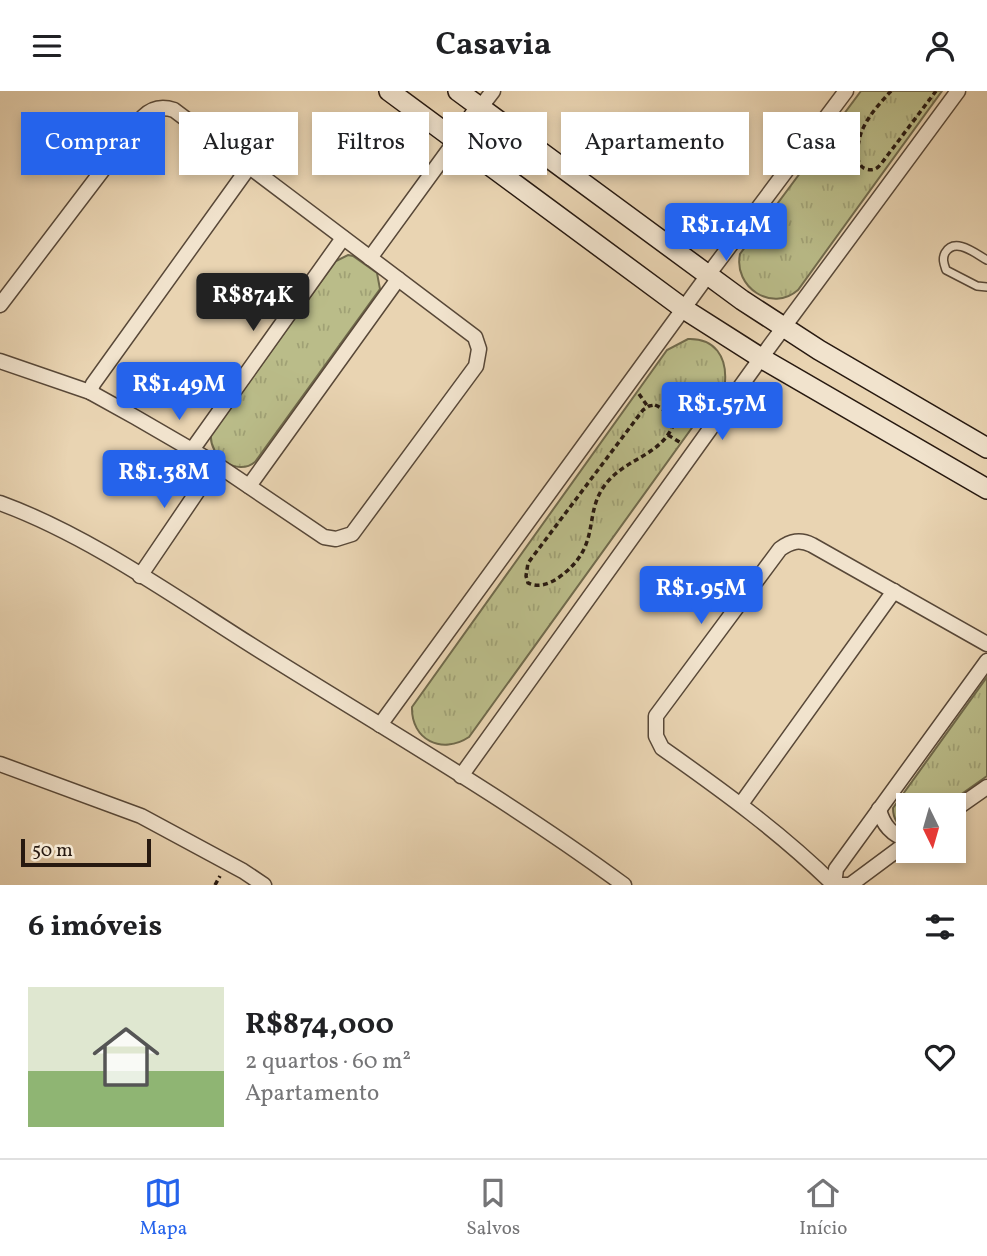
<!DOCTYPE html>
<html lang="pt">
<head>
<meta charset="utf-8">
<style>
	body { margin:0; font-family:Vollkorn,serif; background:#f2f2f2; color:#202124; height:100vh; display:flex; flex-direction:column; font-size:26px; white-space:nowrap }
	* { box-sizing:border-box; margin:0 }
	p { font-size:23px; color:#757577 }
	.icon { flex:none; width:38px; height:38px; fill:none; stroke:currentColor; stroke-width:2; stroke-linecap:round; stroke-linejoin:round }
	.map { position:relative; height:794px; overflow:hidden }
	.sheet { display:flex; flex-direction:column; background:#fff; flex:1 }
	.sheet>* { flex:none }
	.guide { position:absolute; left:21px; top:21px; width:945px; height:63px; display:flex; gap:14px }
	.needle { width:46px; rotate:175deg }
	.buttons { position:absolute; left:896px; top:702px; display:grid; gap:14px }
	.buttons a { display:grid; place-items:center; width:70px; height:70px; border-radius:0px; background:#fff; box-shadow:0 4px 10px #0003; font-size:35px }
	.scale { position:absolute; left:21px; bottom:18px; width:130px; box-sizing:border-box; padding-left:7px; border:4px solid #271910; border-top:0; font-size:19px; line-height:24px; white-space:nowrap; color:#271910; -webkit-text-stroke:5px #f1e3cd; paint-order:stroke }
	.price { position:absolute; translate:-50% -60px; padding:0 16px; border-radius:7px; background:#2563eb; color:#fff; font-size:23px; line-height:46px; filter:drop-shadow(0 2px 4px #0008) }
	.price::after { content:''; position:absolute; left:50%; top:42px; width:21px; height:16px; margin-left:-10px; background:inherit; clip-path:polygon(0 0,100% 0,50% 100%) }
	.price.selected { background:#222; color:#fff }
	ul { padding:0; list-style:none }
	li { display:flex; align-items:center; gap:21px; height:175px; padding:0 28px }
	li span { display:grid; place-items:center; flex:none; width:196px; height:140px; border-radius:0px; color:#555 }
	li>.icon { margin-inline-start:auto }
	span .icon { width:84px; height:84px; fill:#fffc; stroke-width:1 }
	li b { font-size:30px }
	h2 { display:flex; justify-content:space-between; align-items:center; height:84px; padding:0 28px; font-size:30px }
	.pill { padding:0 24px; border-radius:0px; background:#fff; box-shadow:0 4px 10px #0003; font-size:24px; line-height:63px }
	.pill.selected { background:#2563eb; color:#fff }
	header { display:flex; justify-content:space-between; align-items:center; height:91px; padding:0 28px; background:#fff; font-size:32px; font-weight:700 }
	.menu { display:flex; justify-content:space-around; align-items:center; height:98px; border-top:2px solid #e0e0e0; background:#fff; font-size:19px; color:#757577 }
	.menu a { display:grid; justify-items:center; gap:4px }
	.menu .selected { color:#2563eb }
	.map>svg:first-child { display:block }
</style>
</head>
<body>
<header><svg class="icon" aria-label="menu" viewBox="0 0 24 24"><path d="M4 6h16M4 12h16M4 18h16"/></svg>Casavia<svg class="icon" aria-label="person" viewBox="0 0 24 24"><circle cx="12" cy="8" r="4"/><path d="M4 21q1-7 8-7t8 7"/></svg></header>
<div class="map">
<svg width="987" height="794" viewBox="0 0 987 794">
	<defs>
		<pattern id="park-tufts" width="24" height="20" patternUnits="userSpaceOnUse" patternTransform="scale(1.75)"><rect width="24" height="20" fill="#babc89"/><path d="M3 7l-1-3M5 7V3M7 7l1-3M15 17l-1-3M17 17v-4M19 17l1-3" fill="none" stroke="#a0a175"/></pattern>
	</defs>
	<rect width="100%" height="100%" fill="#e9d4b2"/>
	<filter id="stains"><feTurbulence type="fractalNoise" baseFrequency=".00286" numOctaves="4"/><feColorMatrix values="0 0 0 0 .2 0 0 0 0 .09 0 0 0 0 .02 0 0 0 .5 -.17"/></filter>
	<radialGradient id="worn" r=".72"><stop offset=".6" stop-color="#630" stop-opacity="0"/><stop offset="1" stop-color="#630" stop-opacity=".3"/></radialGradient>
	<!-- park -->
	<g fill="url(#park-tufts)" stroke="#706a4c" stroke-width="2">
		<path d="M861 0H942L798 199C772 222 733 196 740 163Z"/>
		<path d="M348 164 353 165 377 182 380 198 255 371C237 386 209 365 211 344L336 170Z"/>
		<path d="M688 248C715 247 727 266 725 291L469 646C442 664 411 649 412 616L667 259Z"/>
		<path d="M987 586V685L946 714H908V738C897 735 893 728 893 717Z"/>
	</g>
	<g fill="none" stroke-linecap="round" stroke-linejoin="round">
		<defs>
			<path id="lane" d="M987 169C976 163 955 145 945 162 942 168 944 173 946 179L977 195 987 196"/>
			<g id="street">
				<path d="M480 17 493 0"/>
				<path d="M370 167 456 49"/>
				<path d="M0 214 143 26C152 17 162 15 174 19L475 246 479 258 476 275 352 443 336 448 324 446 216 373 135 326 90 301 0 270"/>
				<path d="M90 301 93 293 249 76"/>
				<path d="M192 359 343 147"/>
				<path d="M249 395 398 188"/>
				<path d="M0 412C93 446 183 512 267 564 387 639 510 710 624 794"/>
				<path d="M140 485 216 373"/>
				<path d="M380 634 708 184 846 0"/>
				<path d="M0 673 141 725 243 780 264 794"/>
				<path d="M461 685 761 267 958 0"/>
				<path d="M741 713 894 500"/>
				<path d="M879 718C883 735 892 744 908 749"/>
				<path d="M954 719 987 696"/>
				<path d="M834 794C781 742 723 700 662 657L656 645V625L780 458C791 450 800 448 812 454L987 553"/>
				<path d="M834 794 836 778 987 570"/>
				<path d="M839 794H850L908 751"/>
			</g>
			<g id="secondary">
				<path d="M389 0 684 218 761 267 987 398"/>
				<path d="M458 0 742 209 819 259 987 357"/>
				<path d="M456 49 480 17"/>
			</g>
		</defs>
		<!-- lane casing -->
		<use href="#lane" stroke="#584838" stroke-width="10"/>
		<!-- street casing -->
		<use href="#street" stroke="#584838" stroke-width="17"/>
		<!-- secondary casing -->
		<use href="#secondary" stroke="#271910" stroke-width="22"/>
		<!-- path -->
		<g stroke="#271910" stroke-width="3.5" stroke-dasharray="5 3.5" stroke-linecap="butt">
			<path d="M891 0C880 12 867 26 861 42 858 52 853 74 866 78 873 80 877 78 881 73L936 0"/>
			<path d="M639 303 648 316"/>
			<path d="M655 314C665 318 671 326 672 337 659 363 629 368 610 388 579 421 606 453 558 487 549 493 539 497 528 492L526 485 528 472 643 319 649 315Z"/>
			<path d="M668 344 681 352"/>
			<path d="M215 794 220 785"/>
		</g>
		<!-- lane -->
		<use href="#lane" stroke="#f1e3cd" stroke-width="7"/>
		<!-- street -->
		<use href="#street" stroke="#f1e3cd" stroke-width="14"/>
		<!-- secondary -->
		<use href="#secondary" stroke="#f1e3cd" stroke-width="19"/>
	</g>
	<rect width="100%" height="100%" filter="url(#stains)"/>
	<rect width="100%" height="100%" fill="url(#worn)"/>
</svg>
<div class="buttons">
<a><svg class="needle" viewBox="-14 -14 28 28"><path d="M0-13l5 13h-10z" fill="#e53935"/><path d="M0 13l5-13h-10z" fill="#757577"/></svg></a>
</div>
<div class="scale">50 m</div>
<b class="price" style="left:726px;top:172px">R$1.14M</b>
<b class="price selected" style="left:253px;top:242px">R$874K</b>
<b class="price" style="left:179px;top:331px">R$1.49M</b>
<b class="price" style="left:722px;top:351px">R$1.57M</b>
<b class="price" style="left:164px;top:419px">R$1.38M</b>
<b class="price" style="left:701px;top:535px">R$1.95M</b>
<div class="guide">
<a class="pill selected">Comprar</a>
<a class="pill">Alugar</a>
<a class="pill">Filtros</a>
<a class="pill">Novo</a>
<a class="pill">Apartamento</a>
<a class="pill">Casa</a>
</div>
</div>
<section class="sheet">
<h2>6 imóveis<svg class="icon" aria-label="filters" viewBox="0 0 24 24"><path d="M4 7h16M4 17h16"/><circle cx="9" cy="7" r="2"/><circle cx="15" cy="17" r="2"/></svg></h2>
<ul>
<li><span style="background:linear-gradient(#dfe7d0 60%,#8fb573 0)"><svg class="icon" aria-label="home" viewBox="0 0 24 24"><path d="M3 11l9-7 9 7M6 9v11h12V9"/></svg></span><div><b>R$874,000</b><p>2 quartos · 60 m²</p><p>Apartamento</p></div><svg class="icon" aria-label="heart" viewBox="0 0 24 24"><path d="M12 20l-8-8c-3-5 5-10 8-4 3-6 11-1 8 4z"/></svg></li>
</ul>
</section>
<nav class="menu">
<a class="selected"><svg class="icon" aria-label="map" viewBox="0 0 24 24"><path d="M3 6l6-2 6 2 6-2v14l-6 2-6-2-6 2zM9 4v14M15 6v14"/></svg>Mapa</a>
<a><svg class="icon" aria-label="saved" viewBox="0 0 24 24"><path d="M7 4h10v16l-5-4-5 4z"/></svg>Salvos</a>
<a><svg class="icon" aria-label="home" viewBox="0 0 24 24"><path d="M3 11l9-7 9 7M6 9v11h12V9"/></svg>Início</a>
</nav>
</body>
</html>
